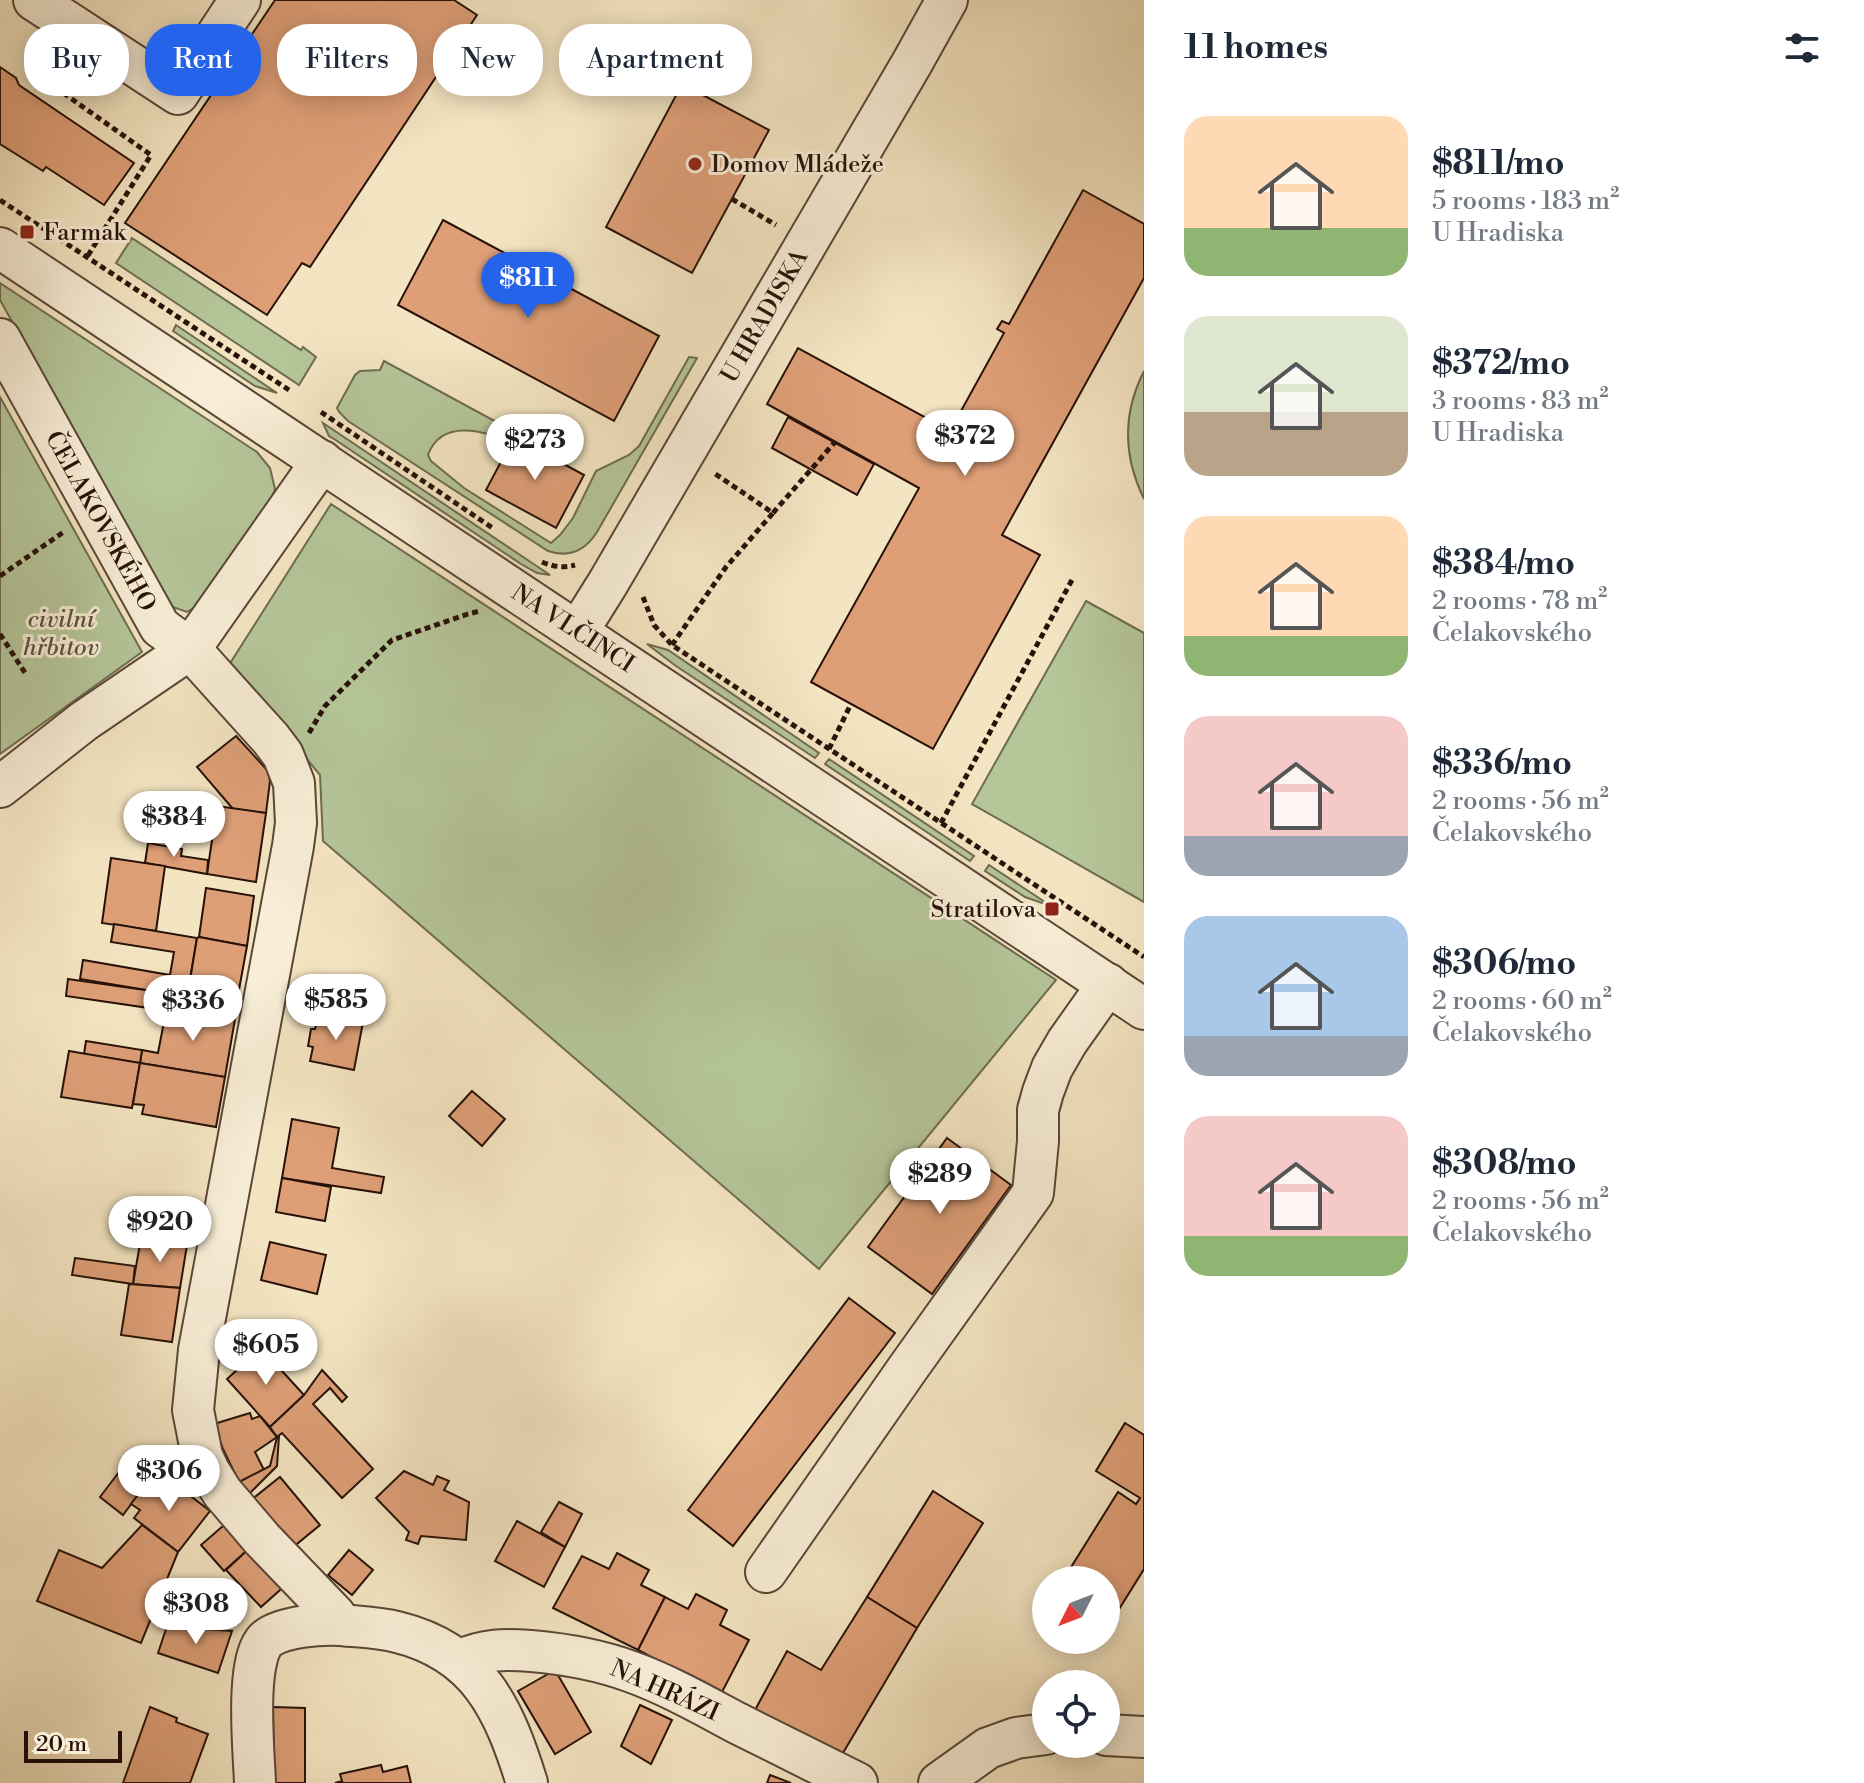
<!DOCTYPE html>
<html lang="en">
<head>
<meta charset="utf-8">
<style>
	body { margin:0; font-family:"Libre Bodoni",serif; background:#f2f2f3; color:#1f2937; height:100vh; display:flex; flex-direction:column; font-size:30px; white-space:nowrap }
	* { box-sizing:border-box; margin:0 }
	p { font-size:26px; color:#747a83 }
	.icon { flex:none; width:44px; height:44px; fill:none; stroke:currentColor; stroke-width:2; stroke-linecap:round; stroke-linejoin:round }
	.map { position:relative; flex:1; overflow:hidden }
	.panel { display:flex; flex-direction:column; background:#fff; width:720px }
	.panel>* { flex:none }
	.guide { position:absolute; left:24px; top:24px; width:760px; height:72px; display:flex; gap:16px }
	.needle { width:52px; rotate:228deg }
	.buttons { position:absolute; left:1032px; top:1566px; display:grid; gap:16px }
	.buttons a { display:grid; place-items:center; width:88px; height:88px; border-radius:50%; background:#fff; box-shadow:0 4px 20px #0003; font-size:40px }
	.scale { position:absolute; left:24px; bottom:20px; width:98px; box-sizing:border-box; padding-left:8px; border:4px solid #271109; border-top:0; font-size:22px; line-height:28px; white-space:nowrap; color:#271109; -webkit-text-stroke:6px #f8eed7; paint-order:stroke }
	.price { position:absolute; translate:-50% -68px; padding:0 18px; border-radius:28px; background:#fff; color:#222; font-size:26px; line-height:52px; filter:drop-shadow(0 2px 4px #0008) }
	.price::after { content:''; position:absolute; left:50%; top:48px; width:24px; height:18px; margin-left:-12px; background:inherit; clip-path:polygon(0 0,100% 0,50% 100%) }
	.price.current { background:#2563eb; color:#fff }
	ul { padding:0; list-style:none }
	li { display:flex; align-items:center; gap:24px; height:200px; padding:0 40px }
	li span { display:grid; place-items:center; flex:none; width:224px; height:160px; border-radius:24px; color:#555 }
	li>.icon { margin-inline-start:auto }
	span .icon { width:96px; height:96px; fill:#fffc; stroke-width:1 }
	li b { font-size:34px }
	h2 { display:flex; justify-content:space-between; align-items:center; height:96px; padding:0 40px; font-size:34px }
	.pill { padding:0 28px; border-radius:32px; background:#fff; box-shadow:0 4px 20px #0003; font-size:28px; line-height:72px }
	.pill.current { background:#2563eb; color:#fff }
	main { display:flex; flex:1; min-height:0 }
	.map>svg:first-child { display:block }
</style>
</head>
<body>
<main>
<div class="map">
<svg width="1144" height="1783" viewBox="0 0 1144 1783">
	<rect width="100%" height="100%" fill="#f4e5c2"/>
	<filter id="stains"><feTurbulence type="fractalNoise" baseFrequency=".0025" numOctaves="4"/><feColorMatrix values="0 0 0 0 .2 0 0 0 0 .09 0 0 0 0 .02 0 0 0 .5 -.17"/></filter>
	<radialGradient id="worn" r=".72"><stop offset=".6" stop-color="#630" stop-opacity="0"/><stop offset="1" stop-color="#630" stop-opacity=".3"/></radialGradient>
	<!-- green -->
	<g fill="#b5c699" stroke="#6e6c51" stroke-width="2">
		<path d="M132 238 301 350 303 347 316 357 299 385 116 263Z"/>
		<path d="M0 283 257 452 270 468 275 489 268 510 205 601 187 612 170 606 0 300Z"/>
		<path d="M176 325 277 393 255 386 173 331Z"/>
		<path d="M689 357 697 358 597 532C585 551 569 558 548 551L348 421 339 412 337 408 355 375 360 371 380 370 384 361 502 425 499 433 494 436C469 428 439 425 428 455L431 461 464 488 551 543 560 535 573 518 596 471 629 455 639 446Z"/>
		<path d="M1144 371V499C1123 456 1122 414 1144 371Z"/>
		<path d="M0 397 142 652 0 754Z"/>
		<path d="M323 423 550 575 537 573 521 564 334 439 329 436Z"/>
		<path d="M331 504 1056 980 819 1269 323 841 320 775 229 665Z"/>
		<path d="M1086 601 1144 633V902L972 804Z"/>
		<path d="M647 644 668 650 819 753 815 758 676 666Z"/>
		<path d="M829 759 974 856 970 861 825 764Z"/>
		<path d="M989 865 1051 906 1025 897 985 871Z"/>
	</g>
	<!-- building -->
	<g fill="#de9f77" stroke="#271109" stroke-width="2">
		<path d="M275 0H454L477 15 310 267 302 263 267 315 125 223Z"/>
		<path d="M0 67 16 78 19 85 134 163 104 205 46 167 43 171 0 144Z"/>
		<path d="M682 84 769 130 692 273 606 227Z"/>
		<path d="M1083 190 1144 224V278L1002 535 1040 555 933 749 811 682 919 488 767 404 798 348 950 431 1004 333 997 329 1002 321 1009 324Z"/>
		<path d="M443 220 659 336 614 421 398 305Z"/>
		<path d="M788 417 874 464 857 495 772 448Z"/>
		<path d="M514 437 584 475 556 528 486 490Z"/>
		<path d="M236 736 268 771 270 781 266 813 233 809 197 767Z"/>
		<path d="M217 806 266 813 256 882 207 874Z"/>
		<path d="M148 843 182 849 181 856 208 860 207 874 145 863Z"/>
		<path d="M111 858 165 866 156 931 102 923Z"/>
		<path d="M206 888 254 896 247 946 199 937Z"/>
		<path d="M114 924 197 938 189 986 176 995 80 979 83 960 170 975 174 952 111 942Z"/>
		<path d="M199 937 247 946 236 1006 176 995 177 984 189 986 197 938Z"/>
		<path d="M68 979 152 991 149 1008 66 996Z"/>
		<path d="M167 1006 235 1019 225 1077 140 1063 142 1050 158 1053Z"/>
		<path d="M319 1015 363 1022 354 1070 310 1061 313 1047 308 1046 311 1029H315Z"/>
		<path d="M86 1041 142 1050 140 1063 84 1054Z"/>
		<path d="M69 1051 140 1063 132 1108 61 1097Z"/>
		<path d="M140 1063 225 1077 216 1127 142 1114 144 1105 133 1104Z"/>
		<path d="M472 1091 505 1119 482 1146 449 1116Z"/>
		<path d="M292 1119 339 1128 332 1168 384 1177 381 1193 282 1178Z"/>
		<path d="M947 1138 1011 1185 932 1294 868 1247Z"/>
		<path d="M282 1178 331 1187 325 1221 276 1212Z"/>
		<path d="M141 1238 187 1245 180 1288 133 1284Z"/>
		<path d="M270 1242 326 1255 317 1294 261 1280Z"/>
		<path d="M75 1258 135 1266 133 1284 72 1275Z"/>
		<path d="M129 1284 180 1288 172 1342 121 1335Z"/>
		<path d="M849 1298 895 1333 733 1546 688 1510Z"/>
		<path d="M261 1348 304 1395 270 1427 227 1379Z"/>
		<path d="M322 1370 347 1397 342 1402 330 1388 313 1404 373 1469 342 1498 282 1433 277 1437 270 1427 304 1395Z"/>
		<path d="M250 1413 252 1419 260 1416 277 1437 255 1452 264 1470 239 1482 223 1449 214 1424Z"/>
		<path d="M1125 1423 1144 1435V1569L1108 1627 1106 1626V1580H1063L1118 1492 1136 1504 1140 1498 1096 1471Z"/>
		<path d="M279 1436 277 1466 248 1495 239 1482 270 1466 277 1437Z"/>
		<path d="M126 1463 149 1480 123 1515 100 1497Z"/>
		<path d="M404 1471 433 1485 437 1476 449 1481 444 1490 469 1502 466 1540 421 1536 418 1544 406 1540 409 1532 376 1498Z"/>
		<path d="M166 1477 210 1511 178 1552 134 1518 140 1510 131 1504 147 1483 156 1489Z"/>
		<path d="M280 1477 320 1525 292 1548 251 1500Z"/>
		<path d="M933 1491 983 1523 917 1628 867 1597Z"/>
		<path d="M559 1502 582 1514 565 1547 541 1532Z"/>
		<path d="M231 1519 253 1545 224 1571 201 1545Z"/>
		<path d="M517 1521 565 1547 544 1587 495 1561Z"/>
		<path d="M142 1525 178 1552 141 1643 37 1601 59 1550 102 1568Z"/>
		<path d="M253 1545 288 1583 261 1607 226 1570Z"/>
		<path d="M349 1550 373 1570 352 1595 328 1575Z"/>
		<path d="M617 1553 649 1570 641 1585 665 1597 638 1650 553 1608 582 1556 609 1569Z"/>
		<path d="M696 1594 727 1610 720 1625 749 1640 721 1694 638 1650 665 1597 688 1609Z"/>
		<path d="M867 1597 917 1628 843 1753 755 1710 787 1651 821 1670Z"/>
		<path d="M167 1626 232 1631 218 1673 158 1653Z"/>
		<path d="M555 1670 591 1732 555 1754 518 1691Z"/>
		<path d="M640 1705 672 1720 651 1764 621 1746Z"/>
		<path d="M150 1707 177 1718 176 1722 208 1734 190 1783H123Z"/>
		<path d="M273 1707 305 1708V1783H274Z"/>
		<path d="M381 1765 383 1772 407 1766 411 1783H335L342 1781 340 1774Z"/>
		<path d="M770 1775 791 1783H767Z"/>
	</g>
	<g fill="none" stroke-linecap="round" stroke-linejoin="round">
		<defs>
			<g id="minor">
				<path d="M34 0 178 94 240 0"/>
				<path d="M0 248 1144 1009"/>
				<path d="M0 339 160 627 190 649 271 739 283 755 294 783 296 823 293 846 199 1350 193 1410 202 1456 209 1471 222 1492 262 1539 335 1615 341 1625C321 1624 285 1626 268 1638 244 1655 254 1753 255 1783"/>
				<path d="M578 631 608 583 912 63 947 0"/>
				<path d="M0 787 84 721 190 649 322 461"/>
				<path d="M766 1572 908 1368 1033 1193 1038 1141V1110L1043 1092 1052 1068 1067 1042 1108 984"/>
				<path d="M341 1625C360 1627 378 1627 397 1632 479 1652 504 1709 527 1783"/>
				<path d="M460 1660C486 1649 503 1649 531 1651 566 1654 600 1660 632 1672 668 1685 703 1705 737 1723 777 1743 817 1763 857 1783"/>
				<path d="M1106 1735 1144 1737"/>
				<path d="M939 1783 988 1748 1016 1738 1046 1734"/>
			</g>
		</defs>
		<!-- minor casing -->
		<use href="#minor" stroke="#5a4637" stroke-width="44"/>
		<!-- path -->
		<g stroke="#271109" stroke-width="5" stroke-dasharray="6 4" stroke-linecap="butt">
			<path d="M72 69 59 90 151 155 87 257"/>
			<path d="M732 199 776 225"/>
			<path d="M0 200 289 390"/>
			<path d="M321 412 494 529"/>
			<path d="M773 513 835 442"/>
			<path d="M542 562C554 567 563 568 575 565"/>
			<path d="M0 576 65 531"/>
			<path d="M643 597 654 625 672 645 1144 957"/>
			<path d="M0 634 27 676"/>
			<path d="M672 645 726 567 773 513 714 473"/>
			<path d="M309 733 325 706 392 640 468 614 480 611"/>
			<path d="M829 749 851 704"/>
			<path d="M941 823 1073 578"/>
		</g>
		<!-- minor -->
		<use href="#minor" stroke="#f8eed7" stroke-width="40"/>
	</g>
	<!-- markers -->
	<g fill="#8f2418" stroke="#f8eed7" stroke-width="3">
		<circle cx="695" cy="164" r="8"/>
		<rect x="19" y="224" width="16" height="16" rx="4"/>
		<rect x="1044" y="901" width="16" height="16" rx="4"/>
	</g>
	<g text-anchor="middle" stroke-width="6" stroke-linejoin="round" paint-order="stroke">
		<!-- poi labels -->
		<g font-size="24" fill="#271109" stroke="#f8eed7" text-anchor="start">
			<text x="711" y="172">Domov Mládeže</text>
			<text x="43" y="240">Farmak</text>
			<text x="1036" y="917" text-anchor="end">Stratilova</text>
		</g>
		<!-- street labels -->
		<g font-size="24" fill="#271109" stroke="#f8eed7">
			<text transform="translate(764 316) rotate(-60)" y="8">U HRADISKA</text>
			<text transform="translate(101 521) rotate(61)" y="8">ČELAKOVSKÉHO</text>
			<text transform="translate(573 628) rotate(33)" y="8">NA VLČINCI</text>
			<text transform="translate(665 1690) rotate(24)" y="8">NA HRÁZI</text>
		</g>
		<!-- park labels -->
		<g font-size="24" font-style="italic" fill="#59503b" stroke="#f8eed7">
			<text x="61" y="627">civilní<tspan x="61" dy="28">hřbitov</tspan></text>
		</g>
	</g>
	<rect width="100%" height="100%" filter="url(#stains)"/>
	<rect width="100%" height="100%" fill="url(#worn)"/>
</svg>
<div class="buttons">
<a><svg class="needle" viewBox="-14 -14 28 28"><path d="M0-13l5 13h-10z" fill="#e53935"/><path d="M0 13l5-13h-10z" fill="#747a83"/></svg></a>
<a><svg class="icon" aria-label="locate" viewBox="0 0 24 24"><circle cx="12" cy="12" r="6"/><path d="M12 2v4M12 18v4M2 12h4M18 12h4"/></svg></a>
</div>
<div class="scale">20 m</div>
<b class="price current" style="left:528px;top:320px">$811</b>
<b class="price" style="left:965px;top:478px">$372</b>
<b class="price" style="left:535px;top:482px">$273</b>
<b class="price" style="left:174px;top:859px">$384</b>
<b class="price" style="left:336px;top:1042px">$585</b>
<b class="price" style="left:193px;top:1043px">$336</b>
<b class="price" style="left:940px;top:1216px">$289</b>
<b class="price" style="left:160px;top:1264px">$920</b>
<b class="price" style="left:266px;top:1387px">$605</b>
<b class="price" style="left:169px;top:1513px">$306</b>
<b class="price" style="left:196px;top:1646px">$308</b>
<div class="guide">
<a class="pill">Buy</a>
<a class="pill current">Rent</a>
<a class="pill">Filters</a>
<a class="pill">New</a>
<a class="pill">Apartment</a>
</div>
</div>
<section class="panel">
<h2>11 homes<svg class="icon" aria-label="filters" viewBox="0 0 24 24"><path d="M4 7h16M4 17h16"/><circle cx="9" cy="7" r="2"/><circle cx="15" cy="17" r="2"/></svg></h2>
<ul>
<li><span style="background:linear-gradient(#ffd9b3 70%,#8fb573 0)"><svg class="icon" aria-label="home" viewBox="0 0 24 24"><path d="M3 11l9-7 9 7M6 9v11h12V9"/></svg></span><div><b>$811/mo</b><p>5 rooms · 183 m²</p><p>U Hradiska</p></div></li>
<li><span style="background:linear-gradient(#dfe7d0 60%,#b9a48a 0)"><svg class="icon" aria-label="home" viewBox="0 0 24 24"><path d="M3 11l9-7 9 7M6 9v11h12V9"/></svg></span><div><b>$372/mo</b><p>3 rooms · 83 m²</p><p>U Hradiska</p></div></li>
<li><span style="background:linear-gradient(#ffd9b3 75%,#8fb573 0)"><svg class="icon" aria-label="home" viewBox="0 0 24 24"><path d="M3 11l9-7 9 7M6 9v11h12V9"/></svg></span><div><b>$384/mo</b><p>2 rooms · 78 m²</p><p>Čelakovského</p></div></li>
<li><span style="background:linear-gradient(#f6c9c9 75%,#9aa5b1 0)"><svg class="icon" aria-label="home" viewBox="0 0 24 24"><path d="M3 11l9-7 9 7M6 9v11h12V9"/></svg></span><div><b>$336/mo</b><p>2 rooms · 56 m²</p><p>Čelakovského</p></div></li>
<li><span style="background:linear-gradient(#a9c7e8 75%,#9aa5b1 0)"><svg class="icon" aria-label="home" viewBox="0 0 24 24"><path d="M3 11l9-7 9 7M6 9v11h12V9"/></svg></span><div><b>$306/mo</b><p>2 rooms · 60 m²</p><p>Čelakovského</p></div></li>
<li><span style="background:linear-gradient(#f6c9c9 75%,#8fb573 0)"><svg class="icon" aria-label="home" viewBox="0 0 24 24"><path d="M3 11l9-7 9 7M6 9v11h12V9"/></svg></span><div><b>$308/mo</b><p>2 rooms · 56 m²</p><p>Čelakovského</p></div></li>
</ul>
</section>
</main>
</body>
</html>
